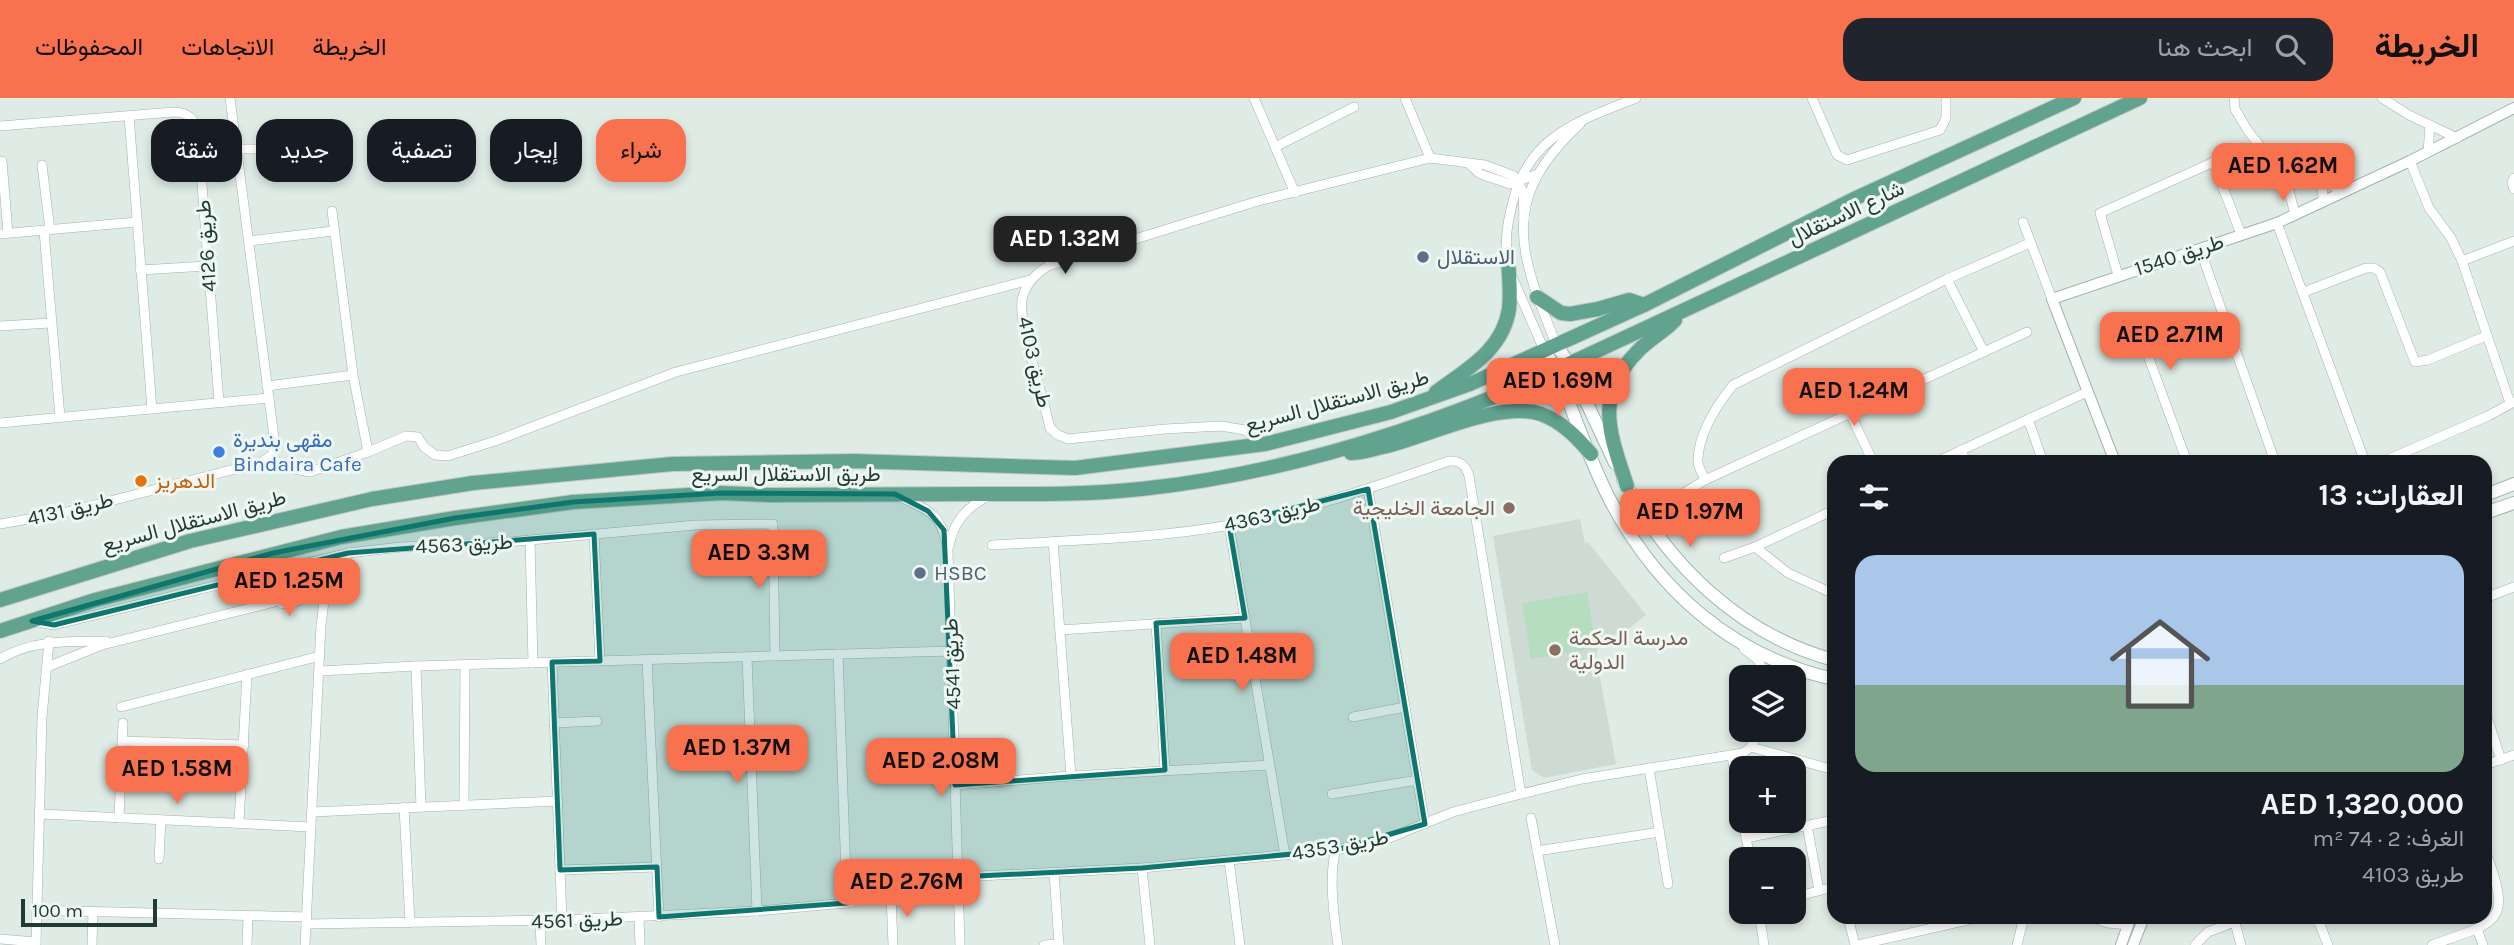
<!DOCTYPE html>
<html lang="ar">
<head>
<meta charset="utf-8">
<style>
	body { margin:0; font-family:Karla,Vazirmatn,sans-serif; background:#20242c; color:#f1f3f6; direction:rtl; height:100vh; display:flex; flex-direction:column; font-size:26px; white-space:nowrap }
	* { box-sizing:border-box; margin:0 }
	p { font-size:23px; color:#9ea1a6 }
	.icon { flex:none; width:38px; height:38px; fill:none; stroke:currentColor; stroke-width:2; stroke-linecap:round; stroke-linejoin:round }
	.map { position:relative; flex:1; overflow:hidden; direction:ltr }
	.side { position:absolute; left:1827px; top:357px; width:665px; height:469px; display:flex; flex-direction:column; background:#171b24; border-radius:21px; box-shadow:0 4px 10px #0003; direction:rtl }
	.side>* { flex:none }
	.top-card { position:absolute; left:21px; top:21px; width:665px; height:63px; direction:rtl; display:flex; gap:14px }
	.fabs { position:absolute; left:1729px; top:567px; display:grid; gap:14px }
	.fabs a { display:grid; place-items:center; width:77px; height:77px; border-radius:14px; background:#171b24; box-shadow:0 4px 10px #0003; font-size:35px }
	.scale { position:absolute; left:21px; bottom:18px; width:136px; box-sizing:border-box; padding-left:7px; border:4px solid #1f3b33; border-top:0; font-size:19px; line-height:24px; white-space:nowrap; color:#1f3b33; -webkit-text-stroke:5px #eff7f3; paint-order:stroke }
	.price { position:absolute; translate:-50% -60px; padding:0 16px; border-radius:14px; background:#f9724f; color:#111; font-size:23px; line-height:46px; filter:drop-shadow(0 2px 4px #0008) }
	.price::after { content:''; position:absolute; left:50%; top:42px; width:21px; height:16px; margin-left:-10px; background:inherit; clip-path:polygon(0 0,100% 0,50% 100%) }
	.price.on { background:#222; color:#fff }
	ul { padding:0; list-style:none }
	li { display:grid; align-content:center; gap:14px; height:371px; padding:0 28px }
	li+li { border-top:2px solid #363941 }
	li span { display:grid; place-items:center; height:217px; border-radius:21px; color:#555 }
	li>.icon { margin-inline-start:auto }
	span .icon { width:126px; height:126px; fill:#fffc; stroke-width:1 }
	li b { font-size:30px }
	h2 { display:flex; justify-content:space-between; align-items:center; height:84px; padding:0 28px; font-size:30px }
	.chip { padding:0 24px; border-radius:21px; background:#171b24; box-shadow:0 4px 10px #0003; font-size:24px; line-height:63px }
	.chip.on { background:#f9724f; color:#111 }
	header { display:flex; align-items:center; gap:42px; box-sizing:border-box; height:98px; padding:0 35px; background:#f9724f; color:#111 }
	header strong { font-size:33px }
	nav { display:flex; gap:38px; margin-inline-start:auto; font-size:24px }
	.search { width:490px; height:63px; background:#20242c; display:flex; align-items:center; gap:18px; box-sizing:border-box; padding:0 24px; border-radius:21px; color:#9ea1a6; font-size:26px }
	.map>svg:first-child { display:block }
</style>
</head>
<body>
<header>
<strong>الخريطة</strong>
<div class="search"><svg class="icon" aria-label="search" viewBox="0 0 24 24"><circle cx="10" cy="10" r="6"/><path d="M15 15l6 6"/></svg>ابحث هنا</div>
<nav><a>الخريطة</a><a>الاتجاهات</a><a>المحفوظات</a></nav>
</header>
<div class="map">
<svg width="2514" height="847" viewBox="0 0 2514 847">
	<rect width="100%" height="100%" fill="#dfebe5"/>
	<!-- built -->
	<path fill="#cddbd4" d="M1580 421 1585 446 1588 444 1646 517 1628 531 1630 534 1607 538 1599 546 1596 558 1616 666 1544 680 1532 672 1493 438Z"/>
	<!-- green -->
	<path fill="#b6ddbf" d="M1587 494 1596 550 1531 561 1522 505Z"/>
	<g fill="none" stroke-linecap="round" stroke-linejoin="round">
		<defs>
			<g id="minor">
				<path d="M1254 0 1295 95"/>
				<path d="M1405 0 1430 60"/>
				<path d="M1812 0 1837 57 1847 62 1940 32 1946 20V0"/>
				<path d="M2234 0 2235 11 2248 33 2264 53 2317 74 2341 95"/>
				<path d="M2382 0 2409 17 2457 40"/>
				<path d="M129 18 152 311"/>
				<path d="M0 28 174 14C188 14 196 22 198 35L219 304"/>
				<path d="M1275 49 1354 9"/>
				<path d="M235 51H313"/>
				<path d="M2264 53 2260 59 2261 67 2288 88 2295 117"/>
				<path d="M2428 54 2430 27"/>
				<path d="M2 63 8 135"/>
				<path d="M2410 63 2429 110 2451 140 2462 163 2510 305"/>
				<path d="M2213 64 2241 136"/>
				<path d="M1469 66 1480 76 1510 86 1538 76"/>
				<path d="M42 67 50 132"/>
				<path d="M2322 80 2323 103"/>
				<path d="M2514 80 2512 84 2514 91"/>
				<path d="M332 113 353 277 368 354"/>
				<path d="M2023 124 2052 201"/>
				<path d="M2277 125 2365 364"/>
				<path d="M44 133 60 319"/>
				<path d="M0 136 136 124"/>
				<path d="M249 143 333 133"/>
				<path d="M2200 151 2275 364"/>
				<path d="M2462 163 2514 143"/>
				<path d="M1509 166C1504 146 1507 127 1512 107 1528 38 1576 24 1636 0"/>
				<path d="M140 172 207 168"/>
				<path d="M2118 177 2100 115 2227 58"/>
				<path d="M1947 181 1984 254"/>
				<path d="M1514 183 1544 252"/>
				<path d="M2304 194 2366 170H2374L2380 174 2415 264 2428 262 2486 238"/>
				<path d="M0 228 50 225"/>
				<path d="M1556 246C1519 154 1498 102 1580 26"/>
				<path d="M267 288 353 277"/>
				<path d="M1850 315 1873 364"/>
				<path d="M2028 321 2043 364"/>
				<path d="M0 325 269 300"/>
				<path d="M1265 346 1245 332 1221 328 1165 331 1068 341 1058 337 1050 330C1044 302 1018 225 1022 202 1025 186 1035 176 1048 168L1258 103 1430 60 1485 67 1514 78 1523 93 1524 122"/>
				<path d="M1961 352 1966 364"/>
				<path d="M270 360 289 370 310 374 368 354 406 338 418 339 424 349 435 357 448 358 498 342 676 274 1030 182"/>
				<path d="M1936 364 2087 294"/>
				<path d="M2187 364 2147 255V248L2152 241 2222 217"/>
				<path d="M2382 364 2488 318 2514 304"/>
				<path d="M1705 382C1703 376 1697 368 1698 361 1699 334 1717 307 1733 287L1947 181 2030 145"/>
				<path d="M1368 391 1425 726"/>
				<path d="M900 399C932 414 942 416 948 453L960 847"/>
				<path d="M1669 404 1705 382 2027 234"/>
				<path d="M0 426 67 414 262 364 273 356 275 347 230 0"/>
				<path d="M1229 427 1285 757"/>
				<path d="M594 436 600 563"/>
				<path d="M530 442 533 565"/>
				<path d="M1053 443 1071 678"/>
				<path d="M992 447C1071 442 1152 441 1230 427 1305 413 1377 388 1449 363 1461 362 1466 368 1469 378L1521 696"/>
				<path d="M949 448C954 423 966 410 988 398"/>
				<path d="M1755 449 1788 475 1834 496"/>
				<path d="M1724 460 1755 449 1834 412"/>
				<path d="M278 473 292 476 301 484"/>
				<path d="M328 485 348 455"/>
				<path d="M2485 500 2514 489"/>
				<path d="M282 506 295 504 307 498 316 500 323 497 328 485 323 475 315 473 305 477 301 488 307 498"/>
				<path d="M32 523 54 527 348 455 401 449 507 444 696 427 773 426 775 558"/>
				<path d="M1156 525 1165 672"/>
				<path d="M1060 532 1245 520"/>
				<path d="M1744 551 1758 562 1766 579"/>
				<path d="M838 556 847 805"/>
				<path d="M747 559 757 813"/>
				<path d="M0 561C33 541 69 544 106 543"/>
				<path d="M647 562 659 819"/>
				<path d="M552 564 562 822"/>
				<path d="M416 568 421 709"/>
				<path d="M47 569 102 547 287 501 301 488"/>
				<path d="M320 573 416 568 952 553"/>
				<path d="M1784 579 1803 576"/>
				<path d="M121 609 320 558"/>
				<path d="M2485 613 2501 662"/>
				<path d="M1353 619 1405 609"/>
				<path d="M554 625 597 623"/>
				<path d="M122 643 244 647"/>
				<path d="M1751 649 1834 672"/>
				<path d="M1732 658 1741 714"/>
				<path d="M2485 667 2514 657"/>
				<path d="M1649 670 1668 786"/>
				<path d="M955 687 1071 678 1270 667"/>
				<path d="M1332 696 1418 682"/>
				<path d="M464 707 465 567"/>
				<path d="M404 709 410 825"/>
				<path d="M312 714 558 703"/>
				<path d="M41 716 311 729"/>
				<path d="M119 720 123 625"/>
				<path d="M1531 720 1555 847"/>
				<path d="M1743 723 1750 761"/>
				<path d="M239 725 247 576"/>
				<path d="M1807 727 1819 792"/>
				<path d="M1746 740 1834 722"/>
				<path d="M1336 752C1328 777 1334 821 1338 847"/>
				<path d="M1537 753 1660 734"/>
				<path d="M159 761 161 722"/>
				<path d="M1229 762 1240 847"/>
				<path d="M1142 770 1150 847"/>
				<path d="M560 772 657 769"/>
				<path d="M1054 774 1059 847"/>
				<path d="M891 796 893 847"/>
				<path d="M1794 799 1834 789"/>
				<path d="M37 812 307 819"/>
				<path d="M1759 814 1764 847"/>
				<path d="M1848 819 1855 847"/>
				<path d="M2090 819 2108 825 2128 827"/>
				<path d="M2317 819 2328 847"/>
				<path d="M639 820 640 847"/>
				<path d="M2234 821 2241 847"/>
				<path d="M540 823 541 847"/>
				<path d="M306 826 562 822 757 813 847 805 958 779 1142 770 1336 752 1384 742 1453 714 1521 696 1582 681 1743 655 1751 649 1760 632"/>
				<path d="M2477 831 2483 847"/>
				<path d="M0 841 36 844"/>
				<path d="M36 847 42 619 49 543"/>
				<path d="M92 847 93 814"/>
				<path d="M247 847 248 818"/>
				<path d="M305 847 321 527 325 495"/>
				<path d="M1044 847 1059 846"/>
				<path d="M1858 847 1981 819"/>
				<path d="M2017 847 2024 819"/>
				<path d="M2195 847 2208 834 2234 824"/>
				<path d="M2432 847C2499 823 2513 826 2485 752"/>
			</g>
			<g id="tertiary">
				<path d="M2115 364 2052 201 2277 125 2410 63 2514 10"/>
				<path d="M2121 847 2131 819"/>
				<path d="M2133 847 2144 819"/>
			</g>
			<g id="secondary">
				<path d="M1556 246 1568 265 1615 365"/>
				<path d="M1544 252 1556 271C1573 313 1588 359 1609 400 1656 491 1732 559 1834 581"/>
				<path d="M1623 381C1667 466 1740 537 1834 562"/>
				<path d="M2485 397 2514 386"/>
				<path d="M2485 415 2514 405"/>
			</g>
			<g id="primary">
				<path d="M1537 199 1561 215 1570 216 1598 211 1629 202 1644 207"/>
				<path d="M1436 294C1467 271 1503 252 1509 211 1511 195 1509 178 1508 162"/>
				<path d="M1351 355C1362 355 1373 351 1383 349 1426 339 1499 302 1541 316 1562 324 1577 339 1591 356"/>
				<path d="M1627 388C1610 336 1593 298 1638 253 1649 241 1664 234 1675 222"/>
				<path d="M0 502 190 443 372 401 473 385 672 366 853 363 1075 370 1265 346 1391 314 1470 286 1644 207 1856 100 2074 0"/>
				<path d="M0 533 95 502 341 439 455 420 573 404 721 395 771 397C840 397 908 396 977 396 1032 396 1086 397 1141 391 1275 377 1408 336 1532 283L2140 0"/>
			</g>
		</defs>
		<!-- minor casing -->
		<use href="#minor" stroke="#a2b3ac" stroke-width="10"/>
		<!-- tertiary casing -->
		<use href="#tertiary" stroke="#a2b3ac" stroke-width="12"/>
		<!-- secondary casing -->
		<use href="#secondary" stroke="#9db7ad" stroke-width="14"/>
		<!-- primary casing -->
		<use href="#primary" stroke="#c0c8c6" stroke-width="16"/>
		<!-- minor -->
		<use href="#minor" stroke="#fff" stroke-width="9"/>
		<!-- tertiary -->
		<use href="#tertiary" stroke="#fff" stroke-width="10"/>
		<!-- secondary -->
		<use href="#secondary" stroke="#fff" stroke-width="12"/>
		<!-- primary -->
		<use href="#primary" stroke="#61a38f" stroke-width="14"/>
	</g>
	<!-- marked area -->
	<path fill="#0f766e" fill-opacity="0.2" stroke="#0f766e" stroke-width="5" stroke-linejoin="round" d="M1368 391 1425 726 1336 752 1142 770 958 779 847 805 659 819 657 769 560 772 552 564 600 563 594 436 348 455 54 527 32 523 273 455 455 420 573 404 721 395 895 396 928 413 944 432 955 687 1165 672 1156 525 1245 520 1229 427Z"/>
	<!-- markers -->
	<g fill="#5c6f8a" stroke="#eff7f3" stroke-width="2.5">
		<circle cx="1423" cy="159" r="7"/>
		<circle cx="920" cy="475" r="7"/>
	</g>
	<circle fill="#3f7fe0" stroke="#eff7f3" stroke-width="2.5" cx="219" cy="354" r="7"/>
	<circle fill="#e8710a" stroke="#eff7f3" stroke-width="2.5" cx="141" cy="383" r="7"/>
	<g fill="#8d6e63" stroke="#eff7f3" stroke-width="2.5">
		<circle cx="1509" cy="410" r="7"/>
		<circle cx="1555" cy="552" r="7"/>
	</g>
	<g text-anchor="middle" stroke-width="6" stroke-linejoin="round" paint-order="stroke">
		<!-- street labels -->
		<g font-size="21" fill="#1f3b33" stroke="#eff7f3">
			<text transform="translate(1846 115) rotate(-25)" y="7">شارع الاستقلال</text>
			<text transform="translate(206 148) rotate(-94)" y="7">طريق 4126</text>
			<text transform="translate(2179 157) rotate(-18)" y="7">طريق 1540</text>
			<text transform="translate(1035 264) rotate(77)" y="7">طريق 4103</text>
			<text transform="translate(1337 303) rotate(-15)" y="7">طريق الاستقلال السريع</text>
			<text x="786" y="383">طريق الاستقلال السريع</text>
			<text transform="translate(70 411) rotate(-13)" y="7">طريق 4131</text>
			<text transform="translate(1272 416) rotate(-13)" y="7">طريق 4363</text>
			<text transform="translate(194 423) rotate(-15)" y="7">طريق الاستقلال السريع</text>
			<text transform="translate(464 446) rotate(-3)" y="7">طريق 4563</text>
			<text transform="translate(952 566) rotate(-92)" y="7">طريق 4541</text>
			<text transform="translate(1340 747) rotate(-10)" y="7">طريق 4353</text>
			<text transform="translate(577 822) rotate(-2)" y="7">طريق 4561</text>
		</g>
		<!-- service labels -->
		<g font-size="21" fill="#4e5e75" stroke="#eff7f3" text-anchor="start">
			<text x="1437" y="166">الاستقلال</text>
			<text x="934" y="482">HSBC</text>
		</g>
		<!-- shop labels -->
		<g font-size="21" fill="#366cbe" stroke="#eff7f3" text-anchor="start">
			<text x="233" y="349">مقهى بنديرة<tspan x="233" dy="24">Bindaira Cafe</tspan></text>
		</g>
		<!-- food labels -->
		<g font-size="21" fill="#c56008" stroke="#eff7f3" text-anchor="start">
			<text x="155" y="390">الدهريز</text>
		</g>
		<!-- education labels -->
		<g font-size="21" fill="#785e54" stroke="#eff7f3" text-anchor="end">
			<text x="1495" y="417">الجامعة الخليجية</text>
			<text x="1569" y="547" text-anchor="start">مدرسة الحكمة<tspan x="1569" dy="24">الدولية</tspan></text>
		</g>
	</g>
</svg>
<div class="fabs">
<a><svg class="icon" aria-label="layers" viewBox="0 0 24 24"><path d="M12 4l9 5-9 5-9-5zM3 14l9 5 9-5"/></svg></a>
<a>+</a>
<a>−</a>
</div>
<div class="scale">100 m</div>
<b class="price" style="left:2283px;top:105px">AED 1.62M</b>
<b class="price on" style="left:1065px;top:178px">AED 1.32M</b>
<b class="price" style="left:2170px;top:274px">AED 2.71M</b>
<b class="price" style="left:1558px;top:320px">AED 1.69M</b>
<b class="price" style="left:1854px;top:330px">AED 1.24M</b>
<b class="price" style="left:1690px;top:451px">AED 1.97M</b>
<b class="price" style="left:759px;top:492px">AED 3.3M</b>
<b class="price" style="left:289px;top:520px">AED 1.25M</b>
<b class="price" style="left:1242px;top:595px">AED 1.48M</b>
<b class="price" style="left:737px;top:687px">AED 1.37M</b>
<b class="price" style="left:941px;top:700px">AED 2.08M</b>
<b class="price" style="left:177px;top:708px">AED 1.58M</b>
<b class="price" style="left:907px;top:821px">AED 2.76M</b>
<div class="top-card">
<a class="chip on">شراء</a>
<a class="chip">إيجار</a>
<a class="chip">تصفية</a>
<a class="chip">جديد</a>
<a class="chip">شقة</a>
</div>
<section class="side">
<h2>العقارات: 13<svg class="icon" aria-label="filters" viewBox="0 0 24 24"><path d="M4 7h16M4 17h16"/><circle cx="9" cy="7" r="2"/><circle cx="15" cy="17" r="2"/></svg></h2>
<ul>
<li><span style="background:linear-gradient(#a9c7e8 60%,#7fa58c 0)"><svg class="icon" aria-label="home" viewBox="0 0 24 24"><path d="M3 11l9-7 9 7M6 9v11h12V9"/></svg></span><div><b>AED 1,320,000</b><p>الغرف: 2 · 74 m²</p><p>طريق 4103</p></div></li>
</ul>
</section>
</div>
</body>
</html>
